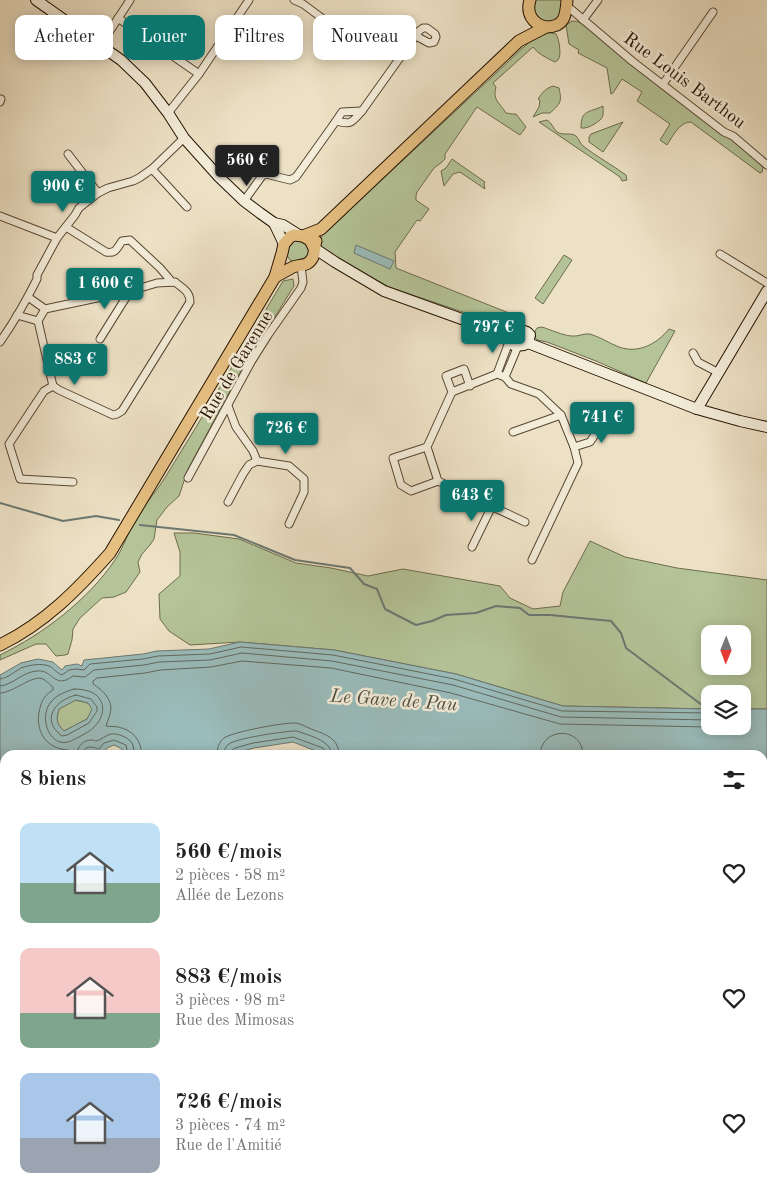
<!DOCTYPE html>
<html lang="fr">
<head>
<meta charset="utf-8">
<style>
	body { margin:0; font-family:"Old Standard TT",serif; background:#f6f6f6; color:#222; height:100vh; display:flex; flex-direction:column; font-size:19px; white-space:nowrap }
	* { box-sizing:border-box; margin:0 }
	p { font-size:16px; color:#767676 }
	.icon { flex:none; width:28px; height:28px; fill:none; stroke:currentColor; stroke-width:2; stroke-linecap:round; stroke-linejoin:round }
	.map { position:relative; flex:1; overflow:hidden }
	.drawer { position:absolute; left:0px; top:750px; width:768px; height:445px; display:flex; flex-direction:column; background:#fff; border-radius:15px 15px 0 0; box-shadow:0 2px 12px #0003 }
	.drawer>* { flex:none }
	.top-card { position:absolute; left:15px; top:15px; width:500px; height:45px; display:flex; gap:10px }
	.needle { width:32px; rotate:181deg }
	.tools { position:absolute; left:701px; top:625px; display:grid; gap:10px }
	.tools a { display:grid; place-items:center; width:50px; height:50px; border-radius:10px; background:#fff; box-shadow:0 2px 12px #0003; font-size:25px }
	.price { position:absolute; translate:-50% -42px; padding:0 11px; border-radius:5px; background:#0f766e; color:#fff; font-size:16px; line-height:32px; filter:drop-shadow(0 1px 2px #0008) }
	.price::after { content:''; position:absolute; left:50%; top:30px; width:15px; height:11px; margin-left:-8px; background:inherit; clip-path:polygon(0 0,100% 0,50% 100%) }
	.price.on { background:#222; color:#fff }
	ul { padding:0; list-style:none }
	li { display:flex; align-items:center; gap:15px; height:125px; padding:0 20px }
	li span { display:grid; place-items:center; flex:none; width:140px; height:100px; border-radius:10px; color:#555 }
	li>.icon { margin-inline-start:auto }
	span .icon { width:60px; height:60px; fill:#fffc; stroke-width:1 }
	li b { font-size:21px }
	h2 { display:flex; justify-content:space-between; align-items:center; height:60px; padding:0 20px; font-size:21px }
	.pill { padding:0 18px; border-radius:10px; background:#fff; box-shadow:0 2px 12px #0003; font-size:18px; line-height:45px }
	.pill.on { background:#0f766e; color:#fff }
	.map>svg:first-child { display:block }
</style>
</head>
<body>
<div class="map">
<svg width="767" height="1195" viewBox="0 0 767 1195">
	<rect width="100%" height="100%" fill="#ede1c5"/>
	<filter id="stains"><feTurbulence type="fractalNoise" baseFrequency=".004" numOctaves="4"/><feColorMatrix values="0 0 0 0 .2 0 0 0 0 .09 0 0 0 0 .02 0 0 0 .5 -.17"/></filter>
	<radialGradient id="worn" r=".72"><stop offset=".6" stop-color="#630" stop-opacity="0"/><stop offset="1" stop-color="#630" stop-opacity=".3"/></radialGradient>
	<!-- green -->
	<g fill="#b4c498" stroke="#6c6c4c" fill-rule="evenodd">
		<path d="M535 0H561L562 3 559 19 547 24 535 16 534 2Z"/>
		<path d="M572 21C584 21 592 30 601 38L602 40 723 135 731 138 763 167 762 172 760 173 691 122C679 122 673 136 667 145L660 140 670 124 637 101 642 92 622 79 613 93 611 94 607 68 578 53 579 50 569 44 566 25Z"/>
		<path d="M547 32 556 34C559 39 562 55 558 60 557 61 556 61 555 62 547 58 538 54 533 47L493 83 496 87C492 100 500 103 506 113L512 114H516L526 127 520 135 477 107 445 154V159L442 162 434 168 417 192 416 196V200L429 209 420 221 417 220 395 252 396 268 514 315C518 317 519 321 517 325L511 328 507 327 389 287 336 257C325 254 315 249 322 236L524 47 538 34Z"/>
		<path d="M553 86 559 88C562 102 561 103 550 113H542L533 117 539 107 540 100 538 99C542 93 546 88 553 86Z"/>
		<path d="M603 106C603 110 604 116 601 119 596 124 587 129 581 128 581 109 589 113 603 106Z"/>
		<path d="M547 120C552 123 553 128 557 132 563 136 571 132 576 136 579 139 580 143 583 146 596 156 612 165 626 175L627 180 622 181 620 177 539 122Z"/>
		<path d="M623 122 603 152 589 142V137L591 134Z"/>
		<path d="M452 159 485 182 484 184 485 189 460 172 453 174 444 186 441 171 446 168Z"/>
		<path d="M299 239C308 243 310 246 309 256L297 263 290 260 286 254 291 241Z"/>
		<path d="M564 255 572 260 543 304 535 298Z"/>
		<path d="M293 279 294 286 238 376 188 469 179 496 167 507 157 520 154 539 150 545 142 554 138 562 140 572 126 592 114 597 102 598 80 618 73 629 72 640 68 654 65 655 56 656 46 644H36L0 660V655C43 634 88 600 115 560 124 547 128 532 135 519 145 504 157 491 166 476 206 412 244 346 283 281Z"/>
		<path d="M542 327C551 330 562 335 571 336 578 337 584 333 590 334 600 337 609 343 619 347 638 354 657 344 669 329L675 331 646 383 596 361 547 342 537 340C534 336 534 332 537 328Z"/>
		<path d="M174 533H194L239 539 296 563 331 568 368 576 403 569 500 586 510 598 533 609 560 606 563 592 590 541 625 557 677 568 767 580V709H743L742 694H710V709L563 706 456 674 334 650 240 642 190 645 169 631 160 619 159 594 180 576V552ZM710 634H742V666H710Z"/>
		<path d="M75 700 88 703 93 709 87 719 64 731C56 723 56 720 59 709Z"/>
		<path d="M767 1054V1167L762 1165V1059Z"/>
	</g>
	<!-- water -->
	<g fill="#9abcbb" stroke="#6b7871" fill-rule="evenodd">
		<path d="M356 245 394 261 390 269 354 253Z"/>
		<path d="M240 642 334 650 456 674 563 706 710 709V726H742L743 709H767V774L763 773 762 755H564L565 752 546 755H326L293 742 254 748 230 755H124L122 749 114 745 107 748 102 755H95L93 751 85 755H5V862H0V675L21 663 38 659 53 662 62 670 65 666 77 664 82 666 84 660 143 654 157 651 209 649ZM76 700 88 703 92 709 87 719 64 731C56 723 56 720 59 709Z"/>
	</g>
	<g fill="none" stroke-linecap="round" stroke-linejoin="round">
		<!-- shore -->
		<g stroke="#60685e" stroke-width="1">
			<path d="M0 679C8 678 14 672 21 668 29 665 41 663 49 666 54 668 56 673 62 675L69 670 76 669 84 670 90 664 143 659 158 656 210 654 241 647 333 655 454 679 562 711 710 713"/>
			<path d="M0 686C13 685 22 672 37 671 53 669 54 690 73 676L85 677 94 670 144 665 159 662 210 660 242 653 332 661 453 685 561 717 710 720"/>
			<path d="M74 689C80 689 88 690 93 693 107 701 104 717 95 726 91 731 84 734 79 737 73 740 67 744 60 742 45 737 41 713 51 702 56 695 67 691 74 689Z"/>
			<path d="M0 693C13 693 33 674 43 679 47 681 50 685 53 687V690C50 692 47 694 44 698 42 701 41 704 40 708 34 729 45 749 68 750L69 755"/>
			<path d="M76 695 91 699 97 707V711L89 723 67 735 62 736C40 720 55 700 76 695Z"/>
			<path d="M77 755C77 746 83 740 92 740 94 740 95 741 96 741 101 740 106 735 111 734 117 733 128 737 132 743 134 747 134 751 134 755"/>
			<path d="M83 755C84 744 93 747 99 749L104 743 114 740 126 745 128 755"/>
			<path d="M142 755C141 740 133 730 118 727 114 726 110 727 106 726 107 722 109 718 110 714 114 701 103 690 93 684V681L97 678 145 673 160 670 211 667 242 661 331 668 451 693 560 724 708 727 715 726"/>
			<path d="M217 755C217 748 219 742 224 738 232 732 286 722 296 723 302 724 308 728 314 730 327 735 339 739 339 755"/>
			<path d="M224 755C224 751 225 747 229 744 237 738 281 732 293 731H297C310 736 331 740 332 755"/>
			<path d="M230 755 231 751 235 748 253 743 293 737 323 748 325 751 326 755"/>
			<path d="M540 755C541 726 583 726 583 755"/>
		</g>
		<!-- stream -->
		<g stroke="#6b7871" stroke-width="2">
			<path d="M0 503 63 521 96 516 119 520"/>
			<path d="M140 525 234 535 295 560 350 568 364 584 377 589 385 609 416 625 432 621 446 615 476 613 496 606 520 608 529 615H550L611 621 621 633 626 648 710 711"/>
		</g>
		<!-- canal -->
		<path stroke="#9abcbb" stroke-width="8" d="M496 1190 499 1195"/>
		<defs>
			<g id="street">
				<path d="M294 0 303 4 326 21 319 31"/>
				<path d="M566 5 632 61 724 132 733 136 767 165"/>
				<path d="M118 18 199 74"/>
				<path d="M583 20 598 0"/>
				<path d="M100 46 130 0"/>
				<path d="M663 84 713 12"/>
				<path d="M0 102 1 99"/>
				<path d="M168 113 199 74 249 0"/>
				<path d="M336 121 342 112 362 111"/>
				<path d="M68 154 98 193"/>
				<path d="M152 169 187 207"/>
				<path d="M244 201 262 176 266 174 290 180 296 177 336 121C352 125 351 123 362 111L419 31 423 28H427L435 34 436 37 434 42 429 43 416 36"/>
				<path d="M0 216 57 238"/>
				<path d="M66 227 106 252C116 254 117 248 122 241L130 240 160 268 172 282"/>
				<path d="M720 254 767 283"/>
				<path d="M175 282C182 288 190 291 190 302L122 411 117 414 113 415 59 390 53 386 38 321 45 309 130 291 157 283Z"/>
				<path d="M28 297 45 309"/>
				<path d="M17 315 38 321"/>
				<path d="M100 339 130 291"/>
				<path d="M0 342C14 322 26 301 37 279V275L57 238 75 215 79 208 98 193 108 188 133 181 139 178 152 169 184 138"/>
				<path d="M693 353 698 362 719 373"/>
				<path d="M497 374 509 342"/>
				<path d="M505 377 497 374 452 392 427 447 438 481 525 522"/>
				<path d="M505 377 511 384 539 394 561 415 574 447 578 463 532 560"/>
				<path d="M505 377 518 346"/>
				<path d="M53 386 44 391 9 444 20 479 73 482"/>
				<path d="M452 392 446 376 464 369 470 386"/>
				<path d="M228 406 236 427 253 451 257 461"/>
				<path d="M513 432 561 415"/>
				<path d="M427 447 393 458 401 485 411 491 438 481"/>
				<path d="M574 447 590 442 609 414"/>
				<path d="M188 478 251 362 268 335 301 288 303 282 301 266"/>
				<path d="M228 502 243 474 249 465 257 461 289 466 304 479V492L289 524"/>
				<path d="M472 547 492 506"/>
				<path d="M0 937 5 938"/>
				<path d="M0 1158 5 1155"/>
				<path d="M161 1190 165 1195"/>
				<path d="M252 1190 259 1195"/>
				<path d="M345 1190 358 1195"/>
				<path d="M407 1190 421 1195"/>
				<path d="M529 1190 532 1195"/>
				<path d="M47 1195 51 1190"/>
				<path d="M112 1195 118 1190"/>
				<path d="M551 1195 553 1190"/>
			</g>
			<g id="secondary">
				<path d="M36 0 121 60 145 83 168 113 184 138 219 177 244 201 260 213 274 223 283 225 299 235"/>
				<path d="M274 223 284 244"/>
				<path d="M314 249 317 250 335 262 384 291 509 336"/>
				<path d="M509 336V342L515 346 524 345 528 343 697 409 740 421 767 427"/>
				<path d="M509 336C514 330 525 328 530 335L528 343"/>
				<path d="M697 409 767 291"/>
				<path d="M0 1187 9 1195"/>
			</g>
			<g id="primary">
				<path d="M530 0C526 13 532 24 546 27"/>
				<path d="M303 236 321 229 519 41 546 27C565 27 566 15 567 0"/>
				<path d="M275 277C281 274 287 270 293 267 301 264 308 267 313 257 315 252 314 246 316 241"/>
				<path d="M0 645C45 623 77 590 110 553L275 277 282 253 284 244 290 237 294 235 303 236 310 240 314 248"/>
			</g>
		</defs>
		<!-- street casing -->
		<use href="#street" stroke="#574632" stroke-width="9"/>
		<!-- secondary casing -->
		<use href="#secondary" stroke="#251301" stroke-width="12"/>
		<!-- primary casing -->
		<use href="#primary" stroke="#251301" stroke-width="13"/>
		<!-- street -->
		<use href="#street" stroke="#f3ecd9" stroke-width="7"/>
		<!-- secondary -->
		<use href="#secondary" stroke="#f3ecd9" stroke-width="10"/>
		<!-- primary -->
		<use href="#primary" stroke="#e6c082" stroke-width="11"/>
		<!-- rail -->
		<g stroke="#251301" stroke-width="2" stroke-dasharray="9 9" stroke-linecap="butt">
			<path d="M0 1053 5 1055"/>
			<path d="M369 1190 383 1195"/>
		</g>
	</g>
	<g text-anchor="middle" stroke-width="5" stroke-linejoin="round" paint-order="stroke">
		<!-- street labels -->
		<g font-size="18" fill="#251301" stroke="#f3ecd9">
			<text transform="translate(685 80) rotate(37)" y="6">Rue Louis Barthou</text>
			<text transform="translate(236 365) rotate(-59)" y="6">Rue de Garenne</text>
		</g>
		<!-- water labels -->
		<g font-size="19" font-style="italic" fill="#4e4e42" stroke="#f3ecd9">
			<text transform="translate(394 699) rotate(4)" y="7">Le Gave de Pau</text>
		</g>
	</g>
	<rect width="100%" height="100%" filter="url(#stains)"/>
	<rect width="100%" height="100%" fill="url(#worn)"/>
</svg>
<div class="tools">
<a><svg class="needle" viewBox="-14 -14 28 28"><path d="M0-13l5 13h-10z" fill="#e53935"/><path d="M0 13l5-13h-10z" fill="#767676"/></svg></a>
<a><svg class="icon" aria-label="layers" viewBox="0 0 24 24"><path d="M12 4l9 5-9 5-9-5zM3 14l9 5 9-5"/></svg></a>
</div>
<b class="price on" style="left:247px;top:187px">560 €</b>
<b class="price" style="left:63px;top:213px">900 €</b>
<b class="price" style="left:105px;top:310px">1 600 €</b>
<b class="price" style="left:493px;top:354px">797 €</b>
<b class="price" style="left:75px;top:386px">883 €</b>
<b class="price" style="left:602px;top:444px">741 €</b>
<b class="price" style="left:286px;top:455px">726 €</b>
<b class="price" style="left:472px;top:522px">643 €</b>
<div class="top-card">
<a class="pill">Acheter</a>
<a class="pill on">Louer</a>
<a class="pill">Filtres</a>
<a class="pill">Nouveau</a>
</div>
<section class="drawer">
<h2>8 biens<svg class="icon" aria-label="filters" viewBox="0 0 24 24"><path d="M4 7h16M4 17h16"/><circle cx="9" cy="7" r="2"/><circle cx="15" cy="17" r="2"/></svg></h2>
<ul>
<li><span style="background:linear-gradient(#bfe0f5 60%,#7fa58c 0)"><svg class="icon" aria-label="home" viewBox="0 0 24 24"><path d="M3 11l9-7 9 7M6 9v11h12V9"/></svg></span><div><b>560 €/mois</b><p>2 pièces · 58 m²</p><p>Allée de Lezons</p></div><svg class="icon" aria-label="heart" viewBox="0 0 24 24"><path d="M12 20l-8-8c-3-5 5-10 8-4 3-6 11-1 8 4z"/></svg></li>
<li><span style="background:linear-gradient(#f6c9c9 65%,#7fa58c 0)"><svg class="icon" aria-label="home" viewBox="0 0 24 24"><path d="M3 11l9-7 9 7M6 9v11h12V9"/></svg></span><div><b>883 €/mois</b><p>3 pièces · 98 m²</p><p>Rue des Mimosas</p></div><svg class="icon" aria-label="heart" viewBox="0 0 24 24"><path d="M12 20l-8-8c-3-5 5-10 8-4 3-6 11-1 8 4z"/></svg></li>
<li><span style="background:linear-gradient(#a9c7e8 65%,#9aa5b1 0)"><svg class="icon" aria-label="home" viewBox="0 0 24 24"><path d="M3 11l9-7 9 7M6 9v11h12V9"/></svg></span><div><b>726 €/mois</b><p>3 pièces · 74 m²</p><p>Rue de l'Amitié</p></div><svg class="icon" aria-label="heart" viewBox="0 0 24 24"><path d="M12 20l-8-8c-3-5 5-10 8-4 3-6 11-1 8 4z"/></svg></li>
</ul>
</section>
</div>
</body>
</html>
